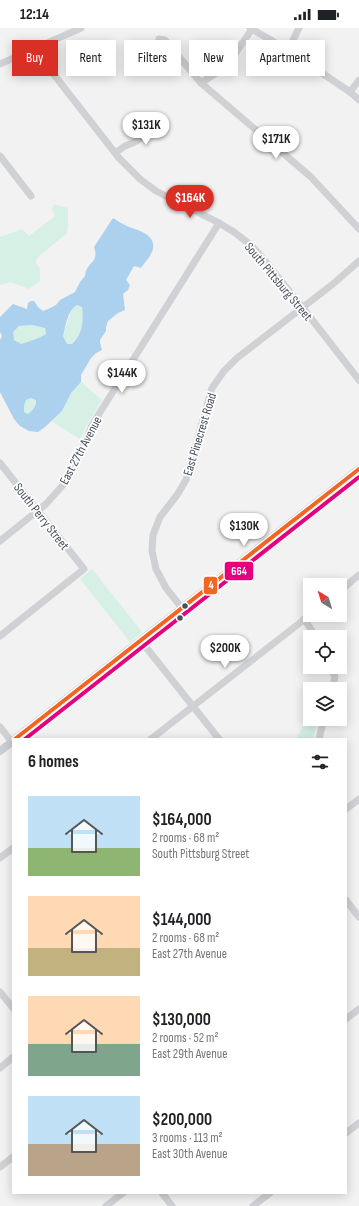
<!DOCTYPE html>
<html lang="en">
<head>
<meta charset="utf-8">
<style>
	body { margin:0; font-family:"Sofia Sans Condensed",sans-serif; background:#f2f2f2; color:#202124; height:100vh; display:flex; flex-direction:column; font-size:15px; white-space:nowrap }
	* { box-sizing:border-box; margin:0 }
	p { font-size:13px; color:#757577 }
	.icon { flex:none; width:22px; height:22px; fill:none; stroke:currentColor; stroke-width:2; stroke-linecap:round; stroke-linejoin:round }
	.map { position:relative; flex:1; overflow:hidden }
	.side { position:absolute; left:12px; top:710px; width:335px; height:456px; display:flex; flex-direction:column; background:#fff; border-radius:0px; box-shadow:0 2px 10px #0003 }
	.side>* { flex:none }
	.banner { position:absolute; left:12px; top:12px; width:335px; height:36px; display:flex; gap:8px }
	.needle { width:26px; rotate:322deg }
	.buttons { position:absolute; left:303px; top:550px; display:grid; gap:8px }
	.buttons a { display:grid; place-items:center; width:44px; height:44px; border-radius:0px; background:#fff; box-shadow:0 2px 10px #0003; font-size:20px }
	.price { position:absolute; translate:-50% -34px; padding:0 9px; border-radius:14px; background:#fff; color:#222; font-size:13px; line-height:26px; filter:drop-shadow(0 1px 2px #0008) }
	.price::after { content:''; position:absolute; left:50%; top:24px; width:12px; height:9px; margin-left:-6px; background:inherit; clip-path:polygon(0 0,100% 0,50% 100%) }
	.price.active { background:#d93025; color:#fff }
	ul { padding:0; list-style:none }
	li { display:flex; align-items:center; gap:12px; height:100px; padding:0 16px }
	li span { display:grid; place-items:center; flex:none; width:112px; height:80px; border-radius:0px; color:#555 }
	li>.icon { margin-inline-start:auto }
	span .icon { width:48px; height:48px; fill:#fffc; stroke-width:1 }
	li b { font-size:17px }
	h2 { display:flex; justify-content:space-between; align-items:center; height:48px; padding:0 16px; font-size:17px }
	.tag { padding:0 14px; border-radius:0px; background:#fff; box-shadow:0 2px 10px #0003; font-size:14px; line-height:36px }
	.tag.active { background:#d93025; color:#fff }
	.status { display:flex; justify-content:space-between; align-items:center; height:28px; padding:0 20px; background:#fff; direction:ltr }
	.status svg { height:11px; fill:currentColor }
	.map>svg:first-child { display:block }
</style>
</head>
<body>
<div class="status"><b>12:14</b><svg viewBox="0 0 49 12"><path d="M0 12V9h3v3zM5 12V6h3v6zM10 12V3h3v9zM15 12V0h3v12zM26 1h20v11H26zM47 4h2v5h-2z"/></svg></div>
<div class="map">
<svg width="359" height="1178" viewBox="0 0 359 1178">
	<rect width="100%" height="100%" fill="#f2f2f2"/>
	<!-- green -->
	<g fill="#d6f0e6">
		<path d="M54 176 68 180V200L67 205 37 230 36 235 40 241V253L29 261 11 254 0 257V209L22 201 29 208 55 188 52 180Z"/>
		<path d="M77 277 82 279C84 293 82 307 72 316H67L63 308 72 280Z"/>
		<path d="M32 297 45 300 46 306C39 312 29 313 21 316L13 312V304L19 298Z"/>
		<path d="M81 354 102 372 88 395 80 411 51 393 62 383 71 365Z"/>
		<path d="M31 370 36 371C35 378 33 382 28 386L24 384V378L26 372Z"/>
		<path d="M92 541 142 604 130 614 80 551Z"/>
		<path d="M310 688V691H318L313 711H296L303 698Z"/>
	</g>
	<!-- water -->
	<path fill="#acd1ee" fill-rule="evenodd" d="M113 190C118 193 122 196 127 198 137 202 156 206 153 221 152 226 144 236 141 240L134 238 126 252 130 257 128 262 123 266 125 282 118 285 108 293 106 299V303L100 312V315L102 322 96 325 91 330 81 347V354L71 365 62 383 45 399 38 404 29 403 20 398 14 391 0 364V312L2 308 0 304V289L13 276 27 281 28 275 31 273H34L38 279 43 283 48 281 56 277 60 272 75 264 80 254 85 248C86 234 100 235 94 219ZM77 277 82 279C84 293 82 307 72 316H67L63 308C66 297 67 283 77 277ZM32 297 45 300 46 306C39 311 29 313 21 316L14 312 13 304 19 298ZM31 370 36 372C36 378 33 382 28 386L24 384V378L26 372Z"/>
	<g fill="none" stroke-linecap="round" stroke-linejoin="round">
		<!-- minor -->
		<g stroke="#d0d1d4" stroke-width="7">
			<path d="M250 0 288 22 350 64 359 72"/>
			<path d="M159 11 165 12 201 55 311 149 359 201"/>
			<path d="M34 21 119 130 140 151 156 163 219 195 234 204 252 218 260 227 303 280 359 352"/>
			<path d="M288 22 299 0"/>
			<path d="M0 36 81 0"/>
			<path d="M201 55 216 45 232 30 252 1"/>
			<path d="M350 64 359 52"/>
			<path d="M115 125 125 118 137 113 160 91"/>
			<path d="M0 128 31 168"/>
			<path d="M0 435 84 541 0 608"/>
			<path d="M0 513 46 476 63 457 74 440 92 397 219 195"/>
			<path d="M340 563 359 547"/>
			<path d="M182 580 166 560 156 541 152 523 153 507 160 489 177 467 186 452 212 360 224 343 237 330 333 256 359 233"/>
			<path d="M304 591 316 609"/>
			<path d="M141 613 219 711"/>
			<path d="M330 639 335 649 332 661"/>
			<path d="M0 699 12 714"/>
			<path d="M151 711 310 587"/>
			<path d="M319 711 324 691"/>
			<path d="M346 781 359 771"/>
			<path d="M0 830 13 820"/>
			<path d="M346 872 359 889"/>
			<path d="M0 964 13 980"/>
			<path d="M346 991 359 981"/>
			<path d="M0 1040 13 1029"/>
			<path d="M346 1105 359 1095"/>
			<path d="M0 1139 13 1129"/>
			<path d="M162 1165 172 1178"/>
			<path d="M106 1178 123 1165"/>
			<path d="M253 1178 270 1165"/>
		</g>
		<!-- major -->
		<g stroke="#cacdd2" stroke-width="8">
			<path d="M15 711 359 441"/>
			<path d="M0 723 13 713"/>
		</g>
		<defs>
			<path id="bus-1" d="M15 711 359 441"/>
			<path id="bus-2" d="M25 711 359 449"/>
		</defs>
		<!-- bus-1 casing -->
		<use href="#bus-1" stroke="#fff" stroke-width="7"/>
		<!-- bus-2 casing -->
		<use href="#bus-2" stroke="#fff" stroke-width="7"/>
		<!-- bus-1 -->
		<use href="#bus-1" stroke="#f26522" stroke-width="4"/>
		<!-- bus-2 -->
		<use href="#bus-2" stroke="#e5007d" stroke-width="4"/>
	</g>
	<!-- markers -->
	<g fill="#484f5e" stroke="#fff" stroke-width="1.5">
		<circle cx="185" cy="578" r="3.5"/>
		<circle cx="180" cy="590" r="3.5"/>
	</g>
	<g text-anchor="middle" stroke-width="3.5" stroke-linejoin="round" paint-order="stroke">
		<!-- street labels -->
		<g font-size="13" fill="#484f5e" stroke="#fff">
			<text transform="translate(279 253) rotate(50)" y="5">South Pittsburg Street</text>
			<text transform="translate(199 406) rotate(-73)" y="5">East Pinecrest Road</text>
			<text transform="translate(80 422) rotate(-62)" y="5">East 27th Avenue</text>
			<text transform="translate(42 488) rotate(52)" y="5">South Perry Street</text>
		</g>
	</g>
	<g stroke="#fff" stroke-width="1.5">
		<rect x="224" y="533" width="30" height="20" rx="4" fill="#e5007d"/>
		<rect x="203" y="548" width="15" height="19" rx="4" fill="#f26522"/>
	</g>
	<g font-size="11" text-anchor="middle" font-weight="bold" fill="#fff">
		<text x="239" y="547">664</text>
		<text x="211" y="561">4</text>
	</g>
</svg>
<div class="buttons">
<a><svg class="needle" viewBox="-14 -14 28 28"><path d="M0-13l5 13h-10z" fill="#e53935"/><path d="M0 13l5-13h-10z" fill="#757577"/></svg></a>
<a><svg class="icon" aria-label="locate" viewBox="0 0 24 24"><circle cx="12" cy="12" r="6"/><path d="M12 2v4M12 18v4M2 12h4M18 12h4"/></svg></a>
<a><svg class="icon" aria-label="layers" viewBox="0 0 24 24"><path d="M12 4l9 5-9 5-9-5zM3 14l9 5 9-5"/></svg></a>
</div>
<b class="price" style="left:146px;top:118px">$131K</b>
<b class="price" style="left:276px;top:132px">$171K</b>
<b class="price active" style="left:190px;top:191px">$164K</b>
<b class="price" style="left:122px;top:366px">$144K</b>
<b class="price" style="left:244px;top:519px">$130K</b>
<b class="price" style="left:225px;top:641px">$200K</b>
<div class="banner">
<a class="tag active">Buy</a>
<a class="tag">Rent</a>
<a class="tag">Filters</a>
<a class="tag">New</a>
<a class="tag">Apartment</a>
</div>
<section class="side">
<h2>6 homes<svg class="icon" aria-label="filters" viewBox="0 0 24 24"><path d="M4 7h16M4 17h16"/><circle cx="9" cy="7" r="2"/><circle cx="15" cy="17" r="2"/></svg></h2>
<ul>
<li><span style="background:linear-gradient(#bfe0f5 65%,#8fb573 0)"><svg class="icon" aria-label="home" viewBox="0 0 24 24"><path d="M3 11l9-7 9 7M6 9v11h12V9"/></svg></span><div><b>$164,000</b><p>2 rooms · 68 m²</p><p>South Pittsburg Street</p></div></li>
<li><span style="background:linear-gradient(#ffd9b3 65%,#c2b280 0)"><svg class="icon" aria-label="home" viewBox="0 0 24 24"><path d="M3 11l9-7 9 7M6 9v11h12V9"/></svg></span><div><b>$144,000</b><p>2 rooms · 68 m²</p><p>East 27th Avenue</p></div></li>
<li><span style="background:linear-gradient(#ffd9b3 60%,#7fa58c 0)"><svg class="icon" aria-label="home" viewBox="0 0 24 24"><path d="M3 11l9-7 9 7M6 9v11h12V9"/></svg></span><div><b>$130,000</b><p>2 rooms · 52 m²</p><p>East 29th Avenue</p></div></li>
<li><span style="background:linear-gradient(#bfe0f5 60%,#b9a48a 0)"><svg class="icon" aria-label="home" viewBox="0 0 24 24"><path d="M3 11l9-7 9 7M6 9v11h12V9"/></svg></span><div><b>$200,000</b><p>3 rooms · 113 m²</p><p>East 30th Avenue</p></div></li>
</ul>
</section>
</div>
</body>
</html>
